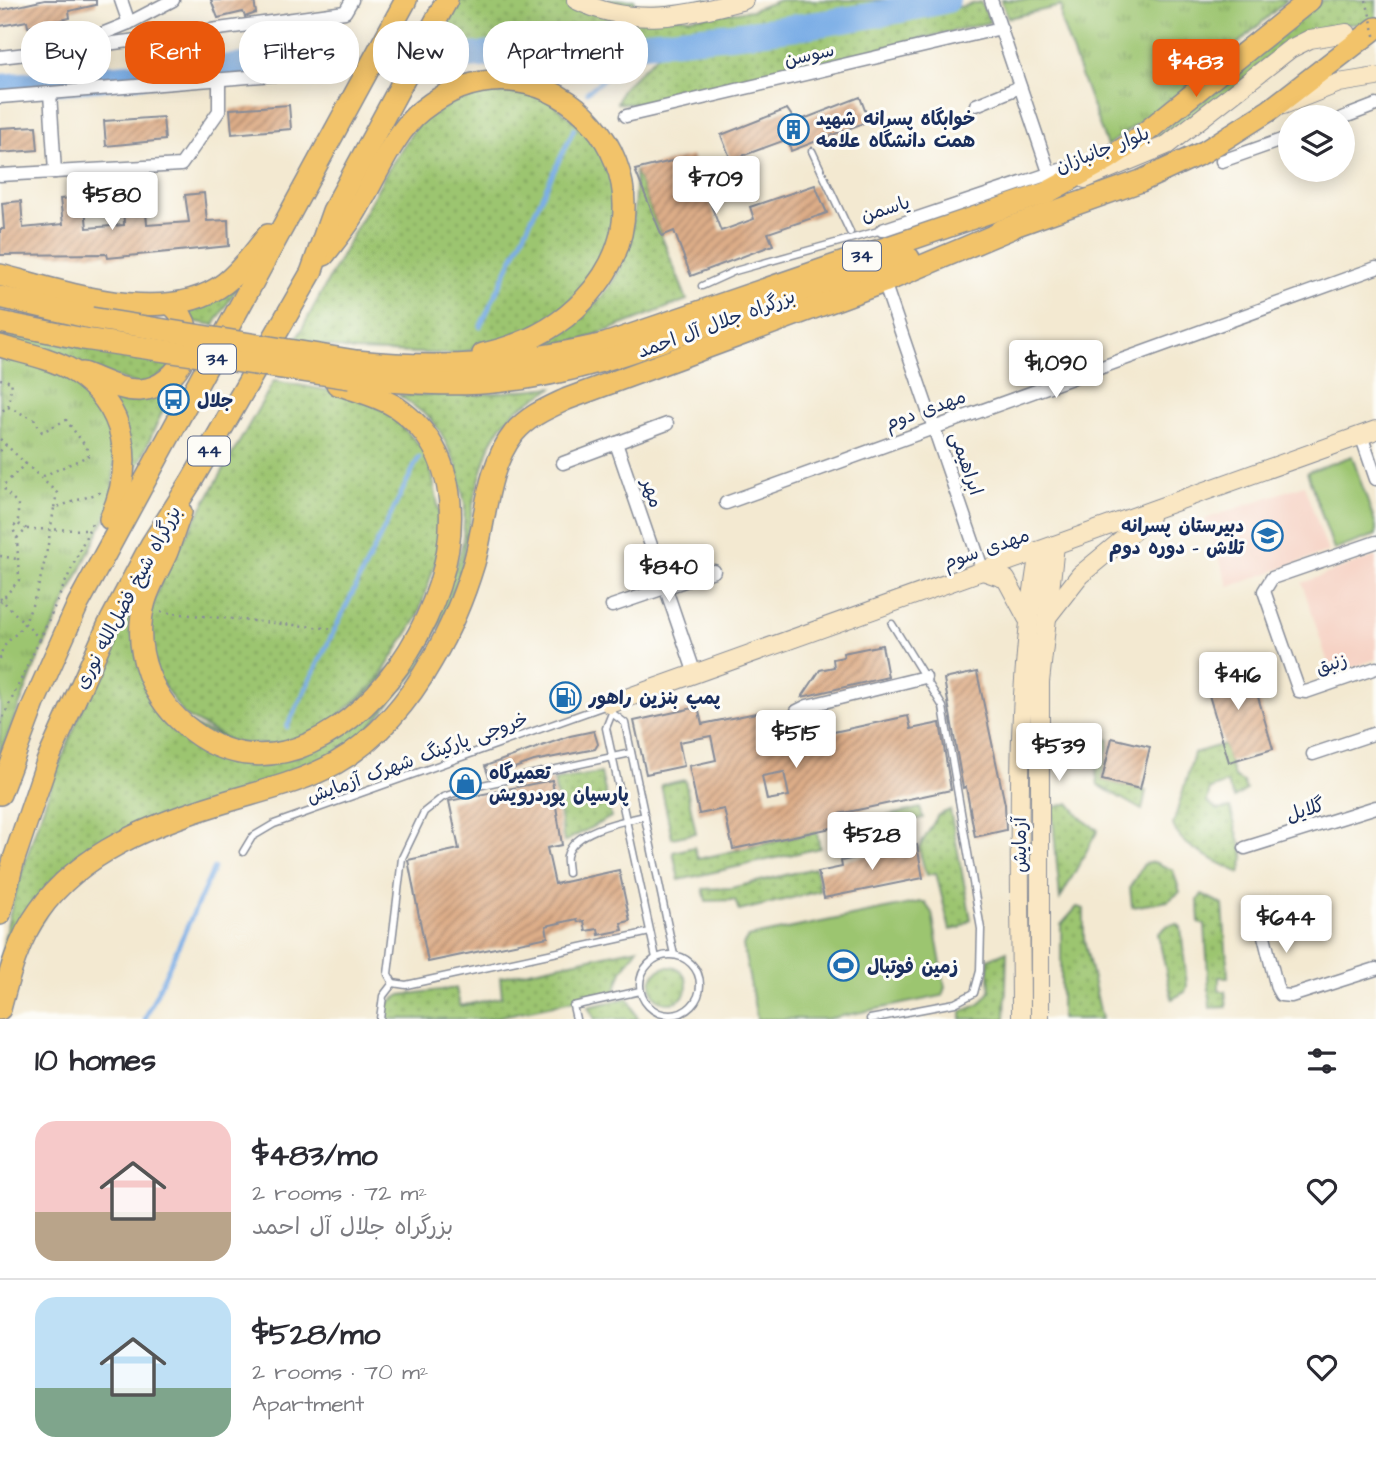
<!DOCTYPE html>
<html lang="en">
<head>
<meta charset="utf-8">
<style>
	body { margin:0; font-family:"Architects Daughter","Playpen Sans Arabic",sans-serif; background:#f7f7f7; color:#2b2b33; height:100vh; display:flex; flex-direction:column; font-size:26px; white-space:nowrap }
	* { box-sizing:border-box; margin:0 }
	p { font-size:23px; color:#7c7c81 }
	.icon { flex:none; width:38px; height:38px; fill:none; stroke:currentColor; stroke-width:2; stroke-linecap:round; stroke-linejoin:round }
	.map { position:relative; height:1019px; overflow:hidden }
	.panel { display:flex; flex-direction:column; background:#fff; flex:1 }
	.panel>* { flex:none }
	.guide { position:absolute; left:21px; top:21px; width:700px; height:63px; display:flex; gap:14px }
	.buttons { position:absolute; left:1278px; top:105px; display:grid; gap:14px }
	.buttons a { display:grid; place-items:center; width:77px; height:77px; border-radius:50%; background:#fff; box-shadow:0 4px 18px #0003; font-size:35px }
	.price { position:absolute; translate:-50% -60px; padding:0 16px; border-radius:7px; background:#fff; color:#222; font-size:23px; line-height:46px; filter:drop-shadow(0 2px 4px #0008) }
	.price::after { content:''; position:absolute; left:50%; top:42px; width:21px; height:16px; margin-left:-10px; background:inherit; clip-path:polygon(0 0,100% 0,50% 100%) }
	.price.current { background:#ea580c; color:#fff }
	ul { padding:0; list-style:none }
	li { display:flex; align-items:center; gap:21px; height:175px; padding:0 35px }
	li+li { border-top:2px solid #e1e1e2 }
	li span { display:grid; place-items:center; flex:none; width:196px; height:140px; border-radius:21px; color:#555 }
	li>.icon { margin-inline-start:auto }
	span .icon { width:84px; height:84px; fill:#fffc; stroke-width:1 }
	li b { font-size:30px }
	h2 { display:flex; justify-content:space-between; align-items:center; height:84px; padding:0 35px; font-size:30px }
	.chip { padding:0 24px; border-radius:28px; background:#fff; box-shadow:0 4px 18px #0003; font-size:24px; line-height:63px }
	.chip.current { background:#ea580c; color:#fff }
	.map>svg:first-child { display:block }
</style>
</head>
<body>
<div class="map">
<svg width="1376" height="1019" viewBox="0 0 1376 1019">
	<defs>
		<pattern id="grass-dots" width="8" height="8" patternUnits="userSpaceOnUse" patternTransform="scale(1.75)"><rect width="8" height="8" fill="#9cc570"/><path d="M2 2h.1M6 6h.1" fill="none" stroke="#7ea05f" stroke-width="1.8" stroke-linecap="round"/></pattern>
		<pattern id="park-tufts" width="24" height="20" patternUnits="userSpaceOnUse" patternTransform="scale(1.75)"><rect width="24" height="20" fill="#9cc570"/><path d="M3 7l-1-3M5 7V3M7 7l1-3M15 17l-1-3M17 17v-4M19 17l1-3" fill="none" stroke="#7ea05f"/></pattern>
		<pattern id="building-hatch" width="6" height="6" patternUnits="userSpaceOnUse" patternTransform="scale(1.75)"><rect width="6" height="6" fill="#ddad88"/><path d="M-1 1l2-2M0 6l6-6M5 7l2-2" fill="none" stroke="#b28d72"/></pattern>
	</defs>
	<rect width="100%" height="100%" fill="#fdfcf7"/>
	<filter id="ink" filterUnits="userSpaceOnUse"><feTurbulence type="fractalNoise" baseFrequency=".0143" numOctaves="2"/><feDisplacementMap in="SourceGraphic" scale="14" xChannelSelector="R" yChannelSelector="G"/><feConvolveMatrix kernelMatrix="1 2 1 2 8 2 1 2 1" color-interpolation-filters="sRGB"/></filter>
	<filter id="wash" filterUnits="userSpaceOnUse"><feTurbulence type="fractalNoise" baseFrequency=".00686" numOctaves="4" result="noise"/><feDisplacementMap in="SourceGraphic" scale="28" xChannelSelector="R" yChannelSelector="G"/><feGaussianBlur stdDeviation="1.57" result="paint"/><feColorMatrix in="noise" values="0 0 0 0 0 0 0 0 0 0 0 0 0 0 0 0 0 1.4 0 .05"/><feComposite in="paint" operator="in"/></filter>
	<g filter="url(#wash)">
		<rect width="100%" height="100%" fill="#f3e9d1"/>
		<!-- built -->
		<g fill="#f6d2c4">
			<path d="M1304 485 1328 552 1229 587 1205 519Z"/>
			<path d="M1376 556V659L1332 675 1302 583Z"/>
		</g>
		<!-- grass -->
		<g fill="url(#grass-dots)" stroke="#5c7a67" stroke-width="2">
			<path d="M459 0H569L689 18 752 10 780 0H920L671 33 433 48Z"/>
			<path d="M1322 0H1376V17L1368 24H1344L1318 30 1186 127 1117 163 1202 101Z"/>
			<path d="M981 2 990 22 786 72 634 104 617 103 622 89 661 51 911 18Z"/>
			<path d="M520 91 546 98 599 141 618 194 610 255 555 318 492 346 451 354 355 351 296 340 386 173 419 122 470 93Z"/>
			<path d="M635 170 687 300 580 341 533 349C615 301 637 265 635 170Z"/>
			<path d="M252 264 214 325 191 321 188 309Z"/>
			<path d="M0 331 176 365 143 386 0 339Z"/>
			<path d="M274 381 344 393 387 411 428 454 444 537 417 618 376 683 324 728 280 745 235 743 185 716 156 675 147 621 163 576Z"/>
			<path d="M175 383 126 493 106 387Z"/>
			<path d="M554 387 516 410 501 426 491 443 475 493 461 570 445 614 418 670 365 732 319 764 80 861 0 985C0 942 13 900 26 859 55 766 93 680 137 592L136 605 162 713 277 760 293 757 306 753 429 631 457 563 463 541 465 505 457 466 441 433 431 419 399 395 483 394Z"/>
			<path d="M1104 739H1109L1102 780 1146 791 1142 810 1098 785 1096 773Z"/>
			<path d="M1224 744 1234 777 1243 782 1246 790 1234 798 1227 783 1210 789 1207 802 1218 810 1230 808 1244 857 1240 873C1218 861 1181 849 1173 825L1194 753Z"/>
			<path d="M601 773 611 817 564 842 554 780Z"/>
			<path d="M685 780 696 833 672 838 661 785Z"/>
			<path d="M1069 803 1082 819 1098 830 1060 899 1052 808Z"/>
			<path d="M920 808 923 818 846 836 844 826Z"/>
			<path d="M950 810 971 919 960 928 950 930 936 873 926 875 919 848 938 815Z"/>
			<path d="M817 832 820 848 679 880 673 852 694 847 698 859Z"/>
			<path d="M1154 862 1173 870 1180 892 1168 901 1132 907 1130 887 1144 864Z"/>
			<path d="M815 868 820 891 739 911 735 900 706 901 703 889 731 888Z"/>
			<path d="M1202 894 1223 905 1228 977H1219V991H1225L1227 1007 1210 1008 1205 925 1199 923 1198 900Z"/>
			<path d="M1077 907 1084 909V939L1102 1019H1061V925Z"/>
			<path d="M1177 924 1181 927 1187 986 1185 992 1172 999 1158 934 1168 925Z"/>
			<path d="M638 948 622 971 615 992 488 1019H384L386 1004 401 995 456 988 460 1006 502 997 500 977Z"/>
			<path d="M1007 951 1005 1019H961V1012L980 1004 990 992 988 959Z"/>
			<circle cx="669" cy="985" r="18"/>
			<path d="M628 998 638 1019H595L588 1007Z"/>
		</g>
		<!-- park -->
		<g fill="url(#park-tufts)" stroke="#5c7a67" stroke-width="2">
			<path d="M586 0H634L636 5 710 0 668 14Z"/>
			<path d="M1001 0H1287L1197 80 1107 146 1061 21V6L1008 18Z"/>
			<path d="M0 352 82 383 116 434 112 504 38 659 0 754Z"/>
		</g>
		<!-- pitch -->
		<g fill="#9cc570" stroke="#5c7a67" stroke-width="2">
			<path d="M1352 456 1376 526V535L1334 550 1307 472Z"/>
			<path d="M920 902 925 903 932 913 945 987 942 996 827 1019H757L743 945 748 937Z"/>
		</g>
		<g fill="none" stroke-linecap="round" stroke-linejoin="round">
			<!-- stream -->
			<g stroke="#7aade6" stroke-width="4.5">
				<path d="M587 92 651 43"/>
				<path d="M480 327 574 129"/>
				<path d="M287 727 419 457"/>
				<path d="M145 1019 214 868"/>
			</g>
			<!-- river -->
			<g stroke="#7aade6" stroke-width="26">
				<path d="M457 57C620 45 787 37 947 0"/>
				<path d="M0 87 336 58"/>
			</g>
		</g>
		<g id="blocks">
			<!-- building -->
			<g fill="url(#building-hatch)" fill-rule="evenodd">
				<path d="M45 0H96V5L69 11 70 18 28 27 27 21 0 26V10Z"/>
				<path d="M211 0H254L256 13 245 17 243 12 218 18Z"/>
				<path d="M860 97 869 121 791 151 788 139 731 160 721 135 787 109 796 122Z"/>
				<path d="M289 105 291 129 232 134 230 109Z"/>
				<path d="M163 117 165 140 106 146 104 121Z"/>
				<path d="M36 126 38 150 0 153V128Z"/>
				<path d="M692 156 721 231 754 219 750 207 815 185 827 213 768 233 773 245 691 276 674 231 662 236 635 170Z"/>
				<path d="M204 193 207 221 228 220 229 246 108 258 107 254 0 255V229H4L2 203 21 201 23 228 63 224 60 199 84 197 87 228 124 225 123 199 145 198 147 225 189 222 185 195Z"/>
				<path d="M882 645 888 677 802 697 820 670 834 667 833 659 844 657 843 653Z"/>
				<path d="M1248 662 1273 749 1229 762 1203 675Z"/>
				<path d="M977 672 1005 804 1006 830 975 837 966 787 963 788 944 679Z"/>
				<path d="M698 707 702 724 771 710 778 744 908 716 911 729 940 723 951 790 834 815 836 827 733 849 724 809 699 814 689 766 716 760 711 736 679 742 684 766 646 774 634 721ZM784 772 789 796 767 800 762 776Z"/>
				<path d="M594 731 598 744 595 749 534 761 489 777 485 766 570 736Z"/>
				<path d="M1112 738 1150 747 1140 789 1102 780Z"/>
				<path d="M552 780 562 845 547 848 555 884 619 870 630 921 621 923 623 930 599 935 598 929 586 931 584 921 578 922 577 919 546 926 548 937 428 962 408 860 459 849 449 801Z"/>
				<path d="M917 845 923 878 824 898 818 872 842 867 841 861Z"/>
			</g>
		</g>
	</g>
	<g filter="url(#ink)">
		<use href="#blocks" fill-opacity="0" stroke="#878c98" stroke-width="2"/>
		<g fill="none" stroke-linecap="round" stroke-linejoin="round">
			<defs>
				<g id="lane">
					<path d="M812 151 850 232"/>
					<path d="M702 286 735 271 882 230"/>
					<path d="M612 713 625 723 674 955"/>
					<path d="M631 753 473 787 443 797 424 812 402 858 388 974 393 983 406 985 650 932"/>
					<path d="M243 852 252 837 274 824 610 704 612 713 606 728 656 958"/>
					<path d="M568 873C568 868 566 860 567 856 573 830 623 821 645 816"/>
					<circle cx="670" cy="985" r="30"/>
					<path d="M380 1019 383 996 393 983"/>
					<path d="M576 1019 573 1006 640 991"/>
					<path d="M870 1019 955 1003 974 993 980 971 981 929 943 707 892 624"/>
				</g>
				<g id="street">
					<path d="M121 0 129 23"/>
					<path d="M991 0 1050 175"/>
					<path d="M62 50 345 12 352 0"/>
					<path d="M0 57 62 50 129 23 173 0"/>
					<path d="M50 93 55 172"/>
					<path d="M0 97 337 70"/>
					<path d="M976 105 1020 87"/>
					<path d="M626 116 1001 28"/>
					<path d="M1342 118 1376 105"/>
					<path d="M1222 161 1290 137"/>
					<path d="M0 175 181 165 219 111V79"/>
					<path d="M882 230 1069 167 1059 171"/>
					<path d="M886 288 983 571"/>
					<path d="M1361 435 1376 479"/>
					<path d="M616 443 695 674"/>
					<path d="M563 463 667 424"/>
					<path d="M726 503 1376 268"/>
					<path d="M1376 542 1272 578 1264 591 1299 691 1306 692 1376 668"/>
					<path d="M612 606 714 571"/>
					<path d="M796 729 797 711 807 706 925 677"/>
					<path d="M1313 754 1376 733"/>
					<path d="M1245 848 1376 807"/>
					<path d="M1263 932 1277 988 1281 995 1291 996 1376 969"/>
				</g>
				<g id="secondary">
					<path d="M576 0C633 28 686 16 744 0"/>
					<path d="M1283 105 1339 83 1376 77"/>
					<path d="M1085 179 1167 145 1290 49 1310 39 1347 33"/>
					<path d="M983 571 1006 579 1027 618"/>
					<path d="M1048 616 1080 575 1150 517"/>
					<path d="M610 704 1376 430"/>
					<path d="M1021 1019C1021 864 1012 705 1039 552"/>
					<path d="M1040 1019V682L1055 545"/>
				</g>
				<g id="highway">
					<path d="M1000 231 1141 181 1204 152 1270 110 1376 28"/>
					<path d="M324 255C334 242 344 230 353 216 372 186 393 132 422 110 548 12 697 181 584 300 557 329 520 346 483 354"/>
					<path d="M0 275C64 292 167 328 225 283 242 270 255 251 268 235"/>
					<path d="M0 297 91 318"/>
					<path d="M0 322 84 339"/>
					<path d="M0 346C23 353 52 358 73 371 128 406 135 464 110 519"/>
					<path d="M356 361C447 370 516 364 605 344L1046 193 1108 159 1136 140 1310 0"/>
					<path d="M82 373C100 379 120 391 140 390 181 387 205 333 172 305"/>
					<path d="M350 378C401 382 452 387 503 381 575 374 640 349 707 325 774 302 841 279 909 258"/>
					<path d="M181 512C176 525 172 539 167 552 160 568 150 584 145 601 131 651 152 701 192 731 344 846 550 510 396 407 379 396 356 391 337 384"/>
					<path d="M0 794 34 703 78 604 406 0"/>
					<path d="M0 914 14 859 47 762 108 626 151 545 191 482 311 273 333 211 447 0"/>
					<path d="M0 1009C9 975 18 940 39 911 80 852 156 823 222 803 261 791 300 783 336 763 377 740 410 699 432 660 450 630 464 596 474 563 486 521 486 468 514 433 528 416 548 408 567 399L884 282 1012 228"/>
				</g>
			</defs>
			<!-- lane casing -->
			<use href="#lane" stroke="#878c98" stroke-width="9"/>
			<!-- street casing -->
			<use href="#street" stroke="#878c98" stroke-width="15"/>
			<!-- secondary casing -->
			<use href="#secondary" stroke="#878c98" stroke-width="20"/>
			<!-- highway casing -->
			<use href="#highway" stroke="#878c98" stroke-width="24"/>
			<!-- path -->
			<g stroke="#878c98" stroke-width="2.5" stroke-dasharray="2 5" stroke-linecap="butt">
				<path d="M0 379 12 382 8 407 0 412"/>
				<path d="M8 407 35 420 42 432 66 420 87 448 88 456 41 477"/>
				<path d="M0 439 6 445"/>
				<path d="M0 451 6 445 57 493 54 508"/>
				<path d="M27 529 88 530"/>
				<path d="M17 538 27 529 18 524"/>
				<path d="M0 556 17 559"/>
				<path d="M0 598 40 639 92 523"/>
				<path d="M0 602 19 580 17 538 13 529 18 520V504L5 491 4 485 27 462"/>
				<path d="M161 612 335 629"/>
				<path d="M0 659C2 640 19 636 26 620 42 584 48 547 54 508L102 492"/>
				<path d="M0 724 40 639"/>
			</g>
			<!-- lane -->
			<use href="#lane" stroke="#fff" stroke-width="6"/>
			<!-- street -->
			<use href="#street" stroke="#fff" stroke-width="12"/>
			<!-- secondary -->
			<use href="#secondary" stroke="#fae7c3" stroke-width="18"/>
			<!-- highway -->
			<use href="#highway" stroke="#f2c36a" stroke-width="21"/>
			<defs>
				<g id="highway-bridge">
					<path d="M91 318 356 361"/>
					<path d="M84 339 350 378"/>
				</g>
			</defs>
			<!-- highway-bridge casing -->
			<use href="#highway-bridge" stroke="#878c98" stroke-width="24" stroke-linecap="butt"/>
			<!-- path-bridge -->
			<path stroke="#878c98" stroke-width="2.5" stroke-dasharray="2 5" stroke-linecap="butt" d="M1366 0 1376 39"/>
			<!-- highway-bridge -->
			<use href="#highway-bridge" stroke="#f2c36a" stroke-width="21"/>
		</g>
	</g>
	<!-- icons -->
	<defs>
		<symbol id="building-ring" viewBox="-11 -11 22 22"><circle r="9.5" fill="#fdfcf7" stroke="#1f6fb2" stroke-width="1.5"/><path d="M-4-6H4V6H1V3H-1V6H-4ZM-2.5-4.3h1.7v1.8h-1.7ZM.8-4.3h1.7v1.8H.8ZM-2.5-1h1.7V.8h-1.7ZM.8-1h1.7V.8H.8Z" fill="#1f6fb2"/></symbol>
		<symbol id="bus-ring" viewBox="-11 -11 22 22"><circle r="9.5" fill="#fdfcf7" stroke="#1f6fb2" stroke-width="1.5"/><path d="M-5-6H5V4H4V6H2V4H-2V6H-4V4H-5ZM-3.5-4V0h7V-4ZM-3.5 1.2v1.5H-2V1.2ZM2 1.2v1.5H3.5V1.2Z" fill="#1f6fb2"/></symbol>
		<symbol id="school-ring" viewBox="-11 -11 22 22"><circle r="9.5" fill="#fdfcf7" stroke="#1f6fb2" stroke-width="1.5"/><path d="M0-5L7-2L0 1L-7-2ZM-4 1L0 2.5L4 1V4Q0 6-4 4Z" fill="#1f6fb2"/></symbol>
		<symbol id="fuel-ring" viewBox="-11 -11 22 22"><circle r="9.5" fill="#fdfcf7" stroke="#1f6fb2" stroke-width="1.5"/><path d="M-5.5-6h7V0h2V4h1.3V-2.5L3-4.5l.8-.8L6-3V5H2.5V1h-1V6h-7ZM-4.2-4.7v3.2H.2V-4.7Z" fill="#1f6fb2"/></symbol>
		<symbol id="shop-ring" viewBox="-11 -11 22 22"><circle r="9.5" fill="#fdfcf7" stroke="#1f6fb2" stroke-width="1.5"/><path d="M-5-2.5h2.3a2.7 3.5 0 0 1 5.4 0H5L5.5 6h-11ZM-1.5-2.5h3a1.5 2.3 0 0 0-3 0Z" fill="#1f6fb2"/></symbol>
		<symbol id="stadium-ring" viewBox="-11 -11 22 22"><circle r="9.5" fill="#fdfcf7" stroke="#1f6fb2" stroke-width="1.5"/><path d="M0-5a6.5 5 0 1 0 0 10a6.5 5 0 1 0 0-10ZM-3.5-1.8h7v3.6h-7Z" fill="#1f6fb2"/></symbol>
	</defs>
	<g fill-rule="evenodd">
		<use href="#building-ring" x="776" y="112" width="35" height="35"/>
		<use href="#bus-ring" x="156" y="382" width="35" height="35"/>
		<use href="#school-ring" x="1250" y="518" width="35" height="35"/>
		<use href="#fuel-ring" x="548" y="680" width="35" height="35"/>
		<use href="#shop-ring" x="448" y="766" width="35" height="35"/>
		<use href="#stadium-ring" x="826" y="948" width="35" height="35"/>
	</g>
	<g text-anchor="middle" stroke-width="6" stroke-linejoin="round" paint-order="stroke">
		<!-- shield labels -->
		<g fill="#fdfcf7" stroke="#5f6c8c" stroke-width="2">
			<rect x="843" y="241.5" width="38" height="29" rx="5"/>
			<rect x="198" y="344.5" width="38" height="29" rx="5"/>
			<rect x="188" y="436.5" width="42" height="29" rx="5"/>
		</g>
		<g font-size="18" font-weight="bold" fill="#1b2f5e">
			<text x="862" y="262">34</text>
			<text x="217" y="365">34</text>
			<text x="209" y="457">44</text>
		</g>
		<!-- street labels -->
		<g font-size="19" fill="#1b2f5e" stroke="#fdfcf7">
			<text transform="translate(809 54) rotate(-13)" y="7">سوسن</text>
			<text transform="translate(1102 149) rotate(-21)" y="7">بلوار جانبازان</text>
			<text transform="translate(885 208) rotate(-17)" y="7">یاسمن</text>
			<text transform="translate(716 323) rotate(-20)" y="7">بزرگراه جلال آل احمد</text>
			<text transform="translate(925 409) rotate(-20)" y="7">مهدی دوم</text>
			<text transform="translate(967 463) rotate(71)" y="7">ابراهیمی</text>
			<text transform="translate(653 493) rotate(71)" y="7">مهر</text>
			<text transform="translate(986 548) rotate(-19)" y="7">مهدی سوم</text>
			<text transform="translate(127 597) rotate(-62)" y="7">بزرگراه شیخ فضل‌الله نوری</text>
			<text transform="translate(1331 663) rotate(-19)" y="7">زنبق</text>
			<text transform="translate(417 757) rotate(-20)" y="7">خروجی پارکینگ شهرک آزمایش</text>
			<text transform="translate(1305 809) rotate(-17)" y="7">گلایل</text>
			<text transform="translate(1019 845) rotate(-90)" y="7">آزمایش</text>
		</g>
		<!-- poi labels -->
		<g font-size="19" font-weight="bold" fill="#1b2f5e" stroke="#fdfcf7" text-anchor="start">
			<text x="816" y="125">خوابگاه پسرانه شهید<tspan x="816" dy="22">همت دانشگاه علامه</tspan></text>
			<text x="197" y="407">جلال</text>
			<text x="1244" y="532" text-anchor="end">دبیرستان پسرانه<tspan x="1244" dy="22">تلاش - دوره دوم</tspan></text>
			<text x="589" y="704">پمپ بنزین راهور</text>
			<text x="489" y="779">تعمیرگاه<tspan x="489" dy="22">پارسیان پوردرویش</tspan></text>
			<text x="867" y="973">زمین فوتبال</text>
		</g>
	</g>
</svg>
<div class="buttons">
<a><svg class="icon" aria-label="layers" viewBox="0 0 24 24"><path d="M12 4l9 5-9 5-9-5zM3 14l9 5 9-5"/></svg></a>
</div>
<b class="price current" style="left:1196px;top:99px">$483</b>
<b class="price" style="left:716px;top:216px">$709</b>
<b class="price" style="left:112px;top:232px">$580</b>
<b class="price" style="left:1056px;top:400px">$1,090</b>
<b class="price" style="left:669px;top:604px">$840</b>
<b class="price" style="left:1238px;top:712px">$416</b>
<b class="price" style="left:796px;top:770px">$515</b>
<b class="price" style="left:1059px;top:783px">$539</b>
<b class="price" style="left:872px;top:872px">$528</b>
<b class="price" style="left:1286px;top:955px">$644</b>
<div class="guide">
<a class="chip">Buy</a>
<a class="chip current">Rent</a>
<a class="chip">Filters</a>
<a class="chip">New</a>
<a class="chip">Apartment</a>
</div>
</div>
<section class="panel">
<h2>10 homes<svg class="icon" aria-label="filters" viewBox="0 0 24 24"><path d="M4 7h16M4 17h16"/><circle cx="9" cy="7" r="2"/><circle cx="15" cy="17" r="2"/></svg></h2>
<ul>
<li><span style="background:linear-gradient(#f6c9c9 65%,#b9a48a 0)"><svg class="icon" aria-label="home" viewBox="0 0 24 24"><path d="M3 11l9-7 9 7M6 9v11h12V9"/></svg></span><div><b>$483/mo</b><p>2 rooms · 72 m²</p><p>بزرگراه جلال آل احمد</p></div><svg class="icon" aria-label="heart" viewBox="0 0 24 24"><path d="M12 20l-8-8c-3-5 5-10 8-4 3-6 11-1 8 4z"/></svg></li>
<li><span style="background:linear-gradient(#bfe0f5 65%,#7fa58c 0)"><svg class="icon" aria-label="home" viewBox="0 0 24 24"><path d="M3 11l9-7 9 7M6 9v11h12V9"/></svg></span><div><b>$528/mo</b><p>2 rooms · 70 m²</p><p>Apartment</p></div><svg class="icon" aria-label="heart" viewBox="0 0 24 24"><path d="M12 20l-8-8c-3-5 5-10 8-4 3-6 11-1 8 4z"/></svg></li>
</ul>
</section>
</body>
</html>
